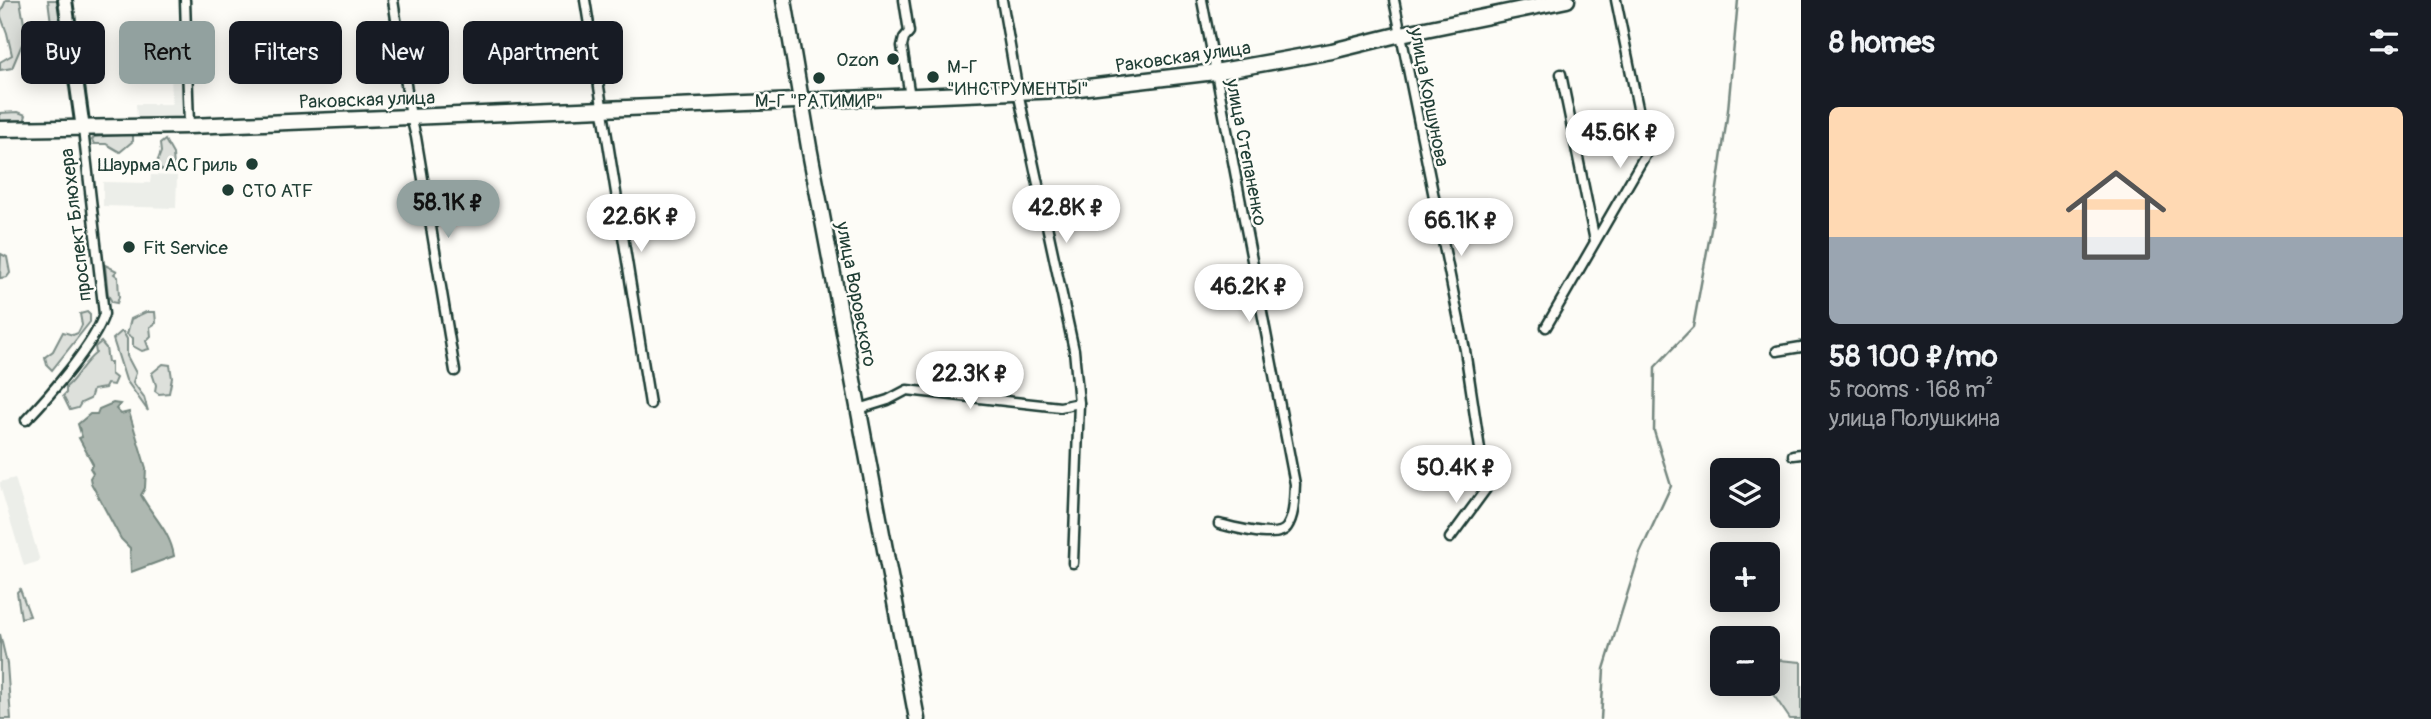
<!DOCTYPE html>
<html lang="en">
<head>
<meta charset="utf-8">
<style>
	body { margin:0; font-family:Pangolin,sans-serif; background:#20242c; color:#f1f3f6; height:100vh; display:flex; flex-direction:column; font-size:26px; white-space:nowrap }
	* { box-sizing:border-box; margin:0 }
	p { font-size:23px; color:#9ea1a6 }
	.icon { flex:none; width:38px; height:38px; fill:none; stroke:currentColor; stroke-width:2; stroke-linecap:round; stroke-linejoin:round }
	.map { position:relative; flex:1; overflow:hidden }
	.drawer { display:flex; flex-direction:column; background:#171b24; width:630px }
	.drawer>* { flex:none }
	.banner { position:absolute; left:21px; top:21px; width:665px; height:63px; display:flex; gap:14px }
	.controls { position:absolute; left:1710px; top:458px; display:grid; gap:14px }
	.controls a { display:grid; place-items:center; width:70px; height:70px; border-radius:10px; background:#171b24; box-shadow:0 4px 18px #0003; font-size:35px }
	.price { position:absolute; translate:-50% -60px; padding:0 16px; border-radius:24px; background:#fff; color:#222; font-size:23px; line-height:46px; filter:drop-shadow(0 2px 4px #0008) }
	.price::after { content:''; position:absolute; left:50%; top:42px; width:21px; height:16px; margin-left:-10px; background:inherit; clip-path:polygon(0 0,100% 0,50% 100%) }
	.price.on { background:#92a19f; color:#111 }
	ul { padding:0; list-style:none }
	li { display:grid; align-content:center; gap:14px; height:371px; padding:0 28px }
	li span { display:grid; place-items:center; height:217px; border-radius:10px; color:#555 }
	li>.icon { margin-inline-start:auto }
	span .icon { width:126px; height:126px; fill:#fffc; stroke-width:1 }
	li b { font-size:30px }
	h2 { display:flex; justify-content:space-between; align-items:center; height:84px; padding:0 28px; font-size:30px }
	.pill { padding:0 24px; border-radius:10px; background:#171b24; box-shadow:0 4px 18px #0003; font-size:24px; line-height:63px }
	.pill.on { background:#92a19f; color:#111 }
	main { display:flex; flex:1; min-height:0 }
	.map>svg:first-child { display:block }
</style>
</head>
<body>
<main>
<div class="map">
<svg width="1801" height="719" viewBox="0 0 1801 719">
	<rect width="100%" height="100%" fill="#fdfcf7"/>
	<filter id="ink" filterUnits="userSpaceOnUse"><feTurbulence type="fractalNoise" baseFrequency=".0143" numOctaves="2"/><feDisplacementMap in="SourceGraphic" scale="14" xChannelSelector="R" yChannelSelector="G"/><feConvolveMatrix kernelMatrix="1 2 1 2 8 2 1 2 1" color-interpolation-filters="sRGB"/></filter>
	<g filter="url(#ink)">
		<!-- built -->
		<g fill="#eceee9">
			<path d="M183 39 184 118 137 119 136 104H172L170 40Z"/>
			<path d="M151 175 177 176 176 208 103 206V182L150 183Z"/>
			<path d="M15 478 40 561 24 566 0 486V482Z"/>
		</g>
		<!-- green -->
		<g fill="#dde0db" stroke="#7e8e88" stroke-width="2">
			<path d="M6 0H20L26 35 12 68 0 70V62L12 55 7 33 0 14Z"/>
			<path d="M48 0H58L63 32 57 41 53 38Z"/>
			<path d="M18 112 26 115 24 122 0 121V113Z"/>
			<path d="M133 134V141L120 152 106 144H94L92 140 94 137Z"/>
			<path d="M165 140 173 154 174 168 168 172 159 169 156 165 161 152 160 144Z"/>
			<path d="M1 254 7 257 10 273 7 277 0 278Z"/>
			<path d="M105 265 117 271 114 274 118 277 119 297 117 303 112 302 108 295Z"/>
			<path d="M87 312 90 315V322L52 370 47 365 45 357 53 351 63 332 73 335 78 333 82 325 80 314Z"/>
			<path d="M146 312H155L156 323 150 327 151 336 146 341 149 349 142 351 133 346V338L127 334 131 319Z"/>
			<path d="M121 332H123L127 339V356L136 373 133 382 144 397 148 411 126 380 113 339Z"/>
			<path d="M101 342 106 348 108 362H111V374L116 378 113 385 107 384 105 388 93 390 90 399 81 403 78 408 70 410 63 396 66 393V387C77 378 82 364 96 353L95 347Z"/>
			<path d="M163 364 170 365 172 378 169 393 159 394 155 391 156 385 152 373Z"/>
			<path d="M20 589 30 616 21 618 17 592Z"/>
			<path d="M0 634 7 664 11 719H0Z"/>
			<path d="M1768 659 1801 662V719H1790L1766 684Z"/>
		</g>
		<!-- water -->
		<path fill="#aeb8b1" stroke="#75877f" stroke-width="2" d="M113 403 120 404 116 409 121 414 129 412 146 468 145 488 141 495C153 517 170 531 174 556L131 572 130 548 121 539 91 483 90 478 93 473 90 468 93 464 79 438 82 437 78 424 90 414H97L99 409Z"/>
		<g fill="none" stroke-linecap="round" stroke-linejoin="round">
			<!-- stream -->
			<path stroke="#75877f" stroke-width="2.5" d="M1601 719 1604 669 1640 553 1671 486 1654 431 1655 367 1693 327 1712 224 1728 110 1738 0"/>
			<defs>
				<g id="minor">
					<path d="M185 0 189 126"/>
					<path d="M393 0 411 117 416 137 455 371"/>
					<path d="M585 0 650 404"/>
					<path d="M904 0 909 32 904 38 902 46 910 97"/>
					<path d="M1002 0 1018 92 1074 350 1079 403 1073 563"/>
					<path d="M1202 0 1295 484C1294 498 1295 515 1287 527 1278 541 1233 527 1219 524"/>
					<path d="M1394 0 1465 350 1486 489 1450 538"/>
					<path d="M1561 74 1595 241"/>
					<path d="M1546 327 1647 152 1616 0"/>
					<path d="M1777 351 1801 347"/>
					<path d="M859 409 888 400 907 390 1060 407 1079 403"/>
					<path d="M26 420C48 397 95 344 104 314L83 129"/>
					<path d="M1793 455 1801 454"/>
				</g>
				<path id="secondary" d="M65 0 83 129"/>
				<g id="primary">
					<path d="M784 0 809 147 917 719"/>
					<path d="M0 129 189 126 1062 90 1215 72 1332 51 1401 34 1567 0"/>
				</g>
			</defs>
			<!-- minor casing -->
			<use href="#minor" stroke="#1f3d34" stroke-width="13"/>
			<!-- secondary casing -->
			<use href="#secondary" stroke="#1f3d34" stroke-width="18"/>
			<!-- primary casing -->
			<use href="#primary" stroke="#1f3d34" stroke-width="19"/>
			<!-- minor -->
			<use href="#minor" stroke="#fdfcf7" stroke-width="8"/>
			<!-- secondary -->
			<use href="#secondary" stroke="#fdfcf7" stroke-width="12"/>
			<!-- primary -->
			<use href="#primary" stroke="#fdfcf7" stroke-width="14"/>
		</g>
	</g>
	<!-- markers -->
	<g fill="#1f3d34" stroke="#fdfcf7" stroke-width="2.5">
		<circle cx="893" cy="59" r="7"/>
		<circle cx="933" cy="77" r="7"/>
		<circle cx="819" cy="78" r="7"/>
		<circle cx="252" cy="164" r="7"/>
		<circle cx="228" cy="190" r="7"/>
		<circle cx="129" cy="247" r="7"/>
	</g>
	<g text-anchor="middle" stroke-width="5" stroke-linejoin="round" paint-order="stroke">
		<!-- street labels -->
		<g font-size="19" fill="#1f3d34" stroke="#fdfcf7">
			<text transform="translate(1183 56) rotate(-8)" y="7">Раковская улица</text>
			<text transform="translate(1430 97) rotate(79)" y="7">улица Коршунова</text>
			<text transform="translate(367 99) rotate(-2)" y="7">Раковская улица</text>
			<text transform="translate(1247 152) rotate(79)" y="7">улица Степаненко</text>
			<text transform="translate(75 225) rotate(-97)" y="7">проспект Блюхера</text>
			<text transform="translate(857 294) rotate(79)" y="7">улица Воровского</text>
		</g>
		<!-- poi labels -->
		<g font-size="19" fill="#1f3d34" stroke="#fdfcf7" text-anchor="start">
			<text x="879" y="66" text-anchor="end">Ozon</text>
			<text x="947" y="73">М-Г<tspan x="947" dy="22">"ИНСТРУМЕНТЫ"</tspan></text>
			<text x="819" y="107" text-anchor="middle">М-Г "РАТИМИР"</text>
			<text x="238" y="171" text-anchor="end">Шаурма АС Гриль</text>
			<text x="242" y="197">СТО ATF</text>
			<text x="143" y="254">Fit Service</text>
		</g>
	</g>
</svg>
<div class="controls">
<a><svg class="icon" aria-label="layers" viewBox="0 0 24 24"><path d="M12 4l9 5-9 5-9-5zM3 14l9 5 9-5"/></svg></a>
<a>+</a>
<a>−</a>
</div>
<b class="price" style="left:1620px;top:170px">45.6K ₽</b>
<b class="price on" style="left:448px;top:240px">58.1K ₽</b>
<b class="price" style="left:1066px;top:245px">42.8K ₽</b>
<b class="price" style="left:641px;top:254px">22.6K ₽</b>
<b class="price" style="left:1461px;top:258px">66.1K ₽</b>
<b class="price" style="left:1249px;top:324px">46.2K ₽</b>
<b class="price" style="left:970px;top:411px">22.3K ₽</b>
<b class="price" style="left:1456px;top:505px">50.4K ₽</b>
<div class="banner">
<a class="pill">Buy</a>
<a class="pill on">Rent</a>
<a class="pill">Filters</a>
<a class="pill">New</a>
<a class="pill">Apartment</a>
</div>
</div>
<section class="drawer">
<h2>8 homes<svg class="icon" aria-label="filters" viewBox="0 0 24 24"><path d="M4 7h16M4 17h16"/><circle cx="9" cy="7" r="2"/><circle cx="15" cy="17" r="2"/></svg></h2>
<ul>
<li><span style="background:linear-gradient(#ffd9b3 60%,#9aa5b1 0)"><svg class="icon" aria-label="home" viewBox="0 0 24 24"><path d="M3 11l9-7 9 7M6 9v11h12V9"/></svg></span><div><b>58 100 ₽/mo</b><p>5 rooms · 168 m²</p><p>улица Полушкина</p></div></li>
</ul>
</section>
</main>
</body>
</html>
